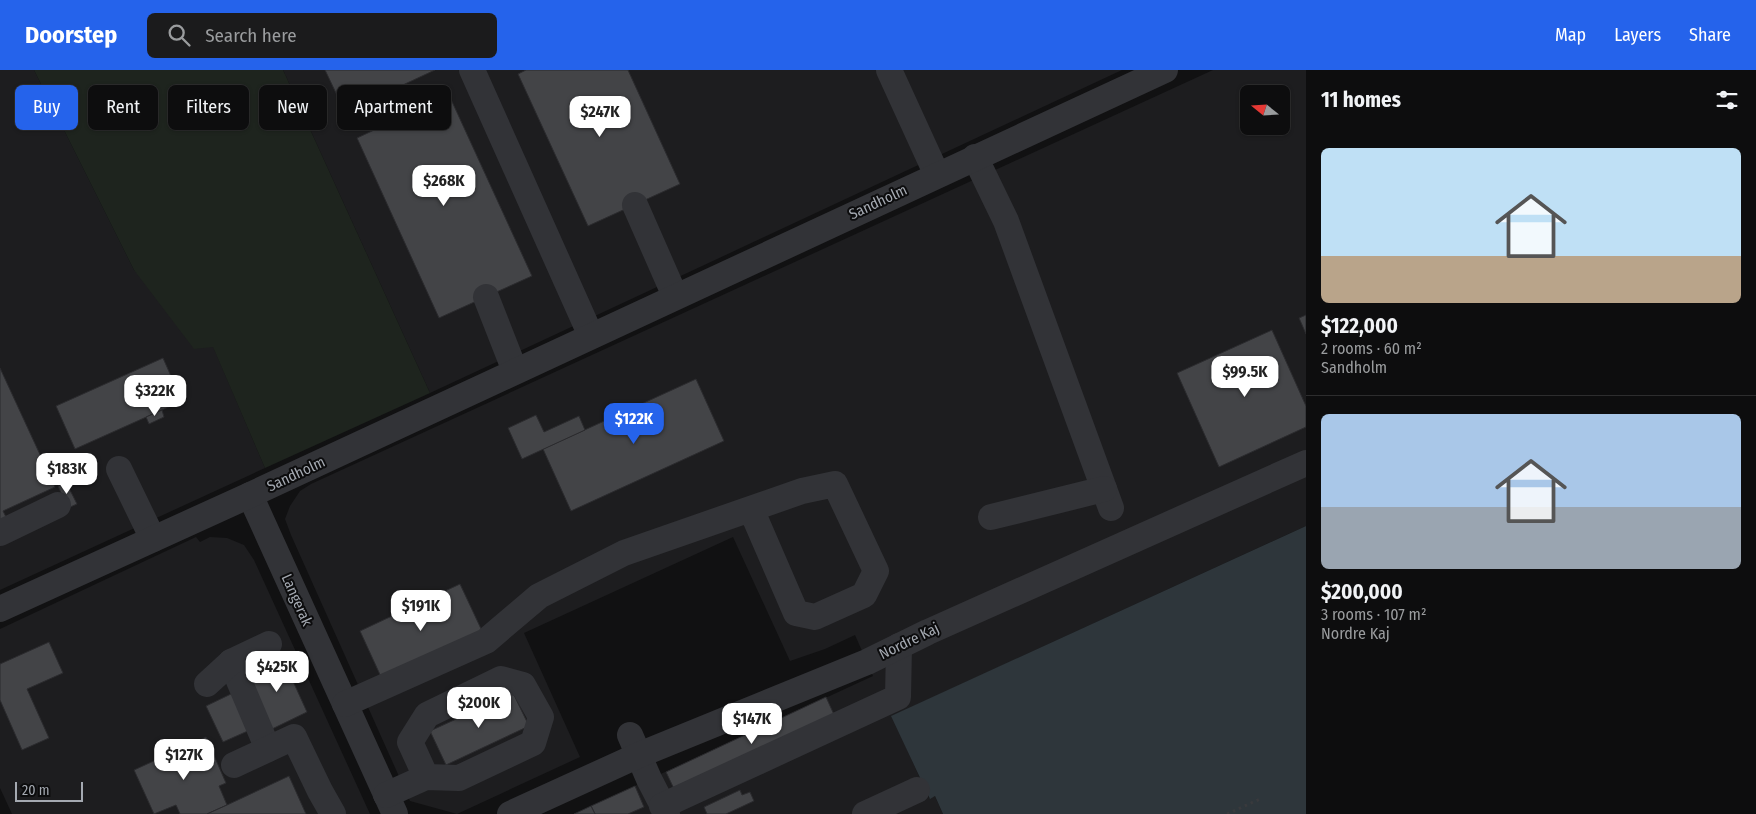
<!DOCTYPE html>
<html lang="en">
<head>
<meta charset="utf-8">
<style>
	body { margin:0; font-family:"Fira Sans Condensed",sans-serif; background:#1b1b1c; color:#f1f3f6; height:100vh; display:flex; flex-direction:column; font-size:19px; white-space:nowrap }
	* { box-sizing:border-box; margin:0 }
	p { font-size:16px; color:#9a9c9e }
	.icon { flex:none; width:28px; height:28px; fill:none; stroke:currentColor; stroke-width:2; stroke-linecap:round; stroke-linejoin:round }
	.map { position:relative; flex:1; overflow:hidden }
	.side { display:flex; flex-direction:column; background:#0d0d0e; width:450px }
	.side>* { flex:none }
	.hud { position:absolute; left:15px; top:15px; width:475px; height:45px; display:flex; gap:10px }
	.needle { width:32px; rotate:288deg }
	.tools { position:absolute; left:1240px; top:15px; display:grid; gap:10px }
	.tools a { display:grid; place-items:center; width:50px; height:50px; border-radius:8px; background:#0d0d0e; box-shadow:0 1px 4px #0004,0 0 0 1px #2d2d2e; font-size:25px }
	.scale { position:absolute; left:15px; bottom:12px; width:68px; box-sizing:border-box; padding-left:5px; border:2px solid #a4a9b1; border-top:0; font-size:14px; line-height:18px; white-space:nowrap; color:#a4a9b1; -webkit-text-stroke:4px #0c0c0d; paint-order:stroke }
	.price { position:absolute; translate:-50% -42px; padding:0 11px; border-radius:10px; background:#fff; color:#222; font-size:16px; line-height:32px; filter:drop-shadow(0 1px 2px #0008) }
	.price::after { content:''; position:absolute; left:50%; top:30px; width:15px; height:11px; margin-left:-8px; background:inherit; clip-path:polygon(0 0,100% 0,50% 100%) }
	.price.on { background:#2563eb; color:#fff }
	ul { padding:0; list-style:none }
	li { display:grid; align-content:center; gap:10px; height:265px; padding:0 15px }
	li+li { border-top:1px solid #2d2d2e }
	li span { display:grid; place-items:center; height:155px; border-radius:8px; color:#555 }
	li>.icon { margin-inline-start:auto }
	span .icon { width:90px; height:90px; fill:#fffc; stroke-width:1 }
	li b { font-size:21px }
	h2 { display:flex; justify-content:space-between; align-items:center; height:60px; padding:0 15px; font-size:21px }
	.tag { padding:0 18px; border-radius:8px; background:#0d0d0e; box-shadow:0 1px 4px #0004,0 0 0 1px #2d2d2e; font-size:18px; line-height:45px }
	.tag.on { background:#2563eb; color:#fff }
	header { display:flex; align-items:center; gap:30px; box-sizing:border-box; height:70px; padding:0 25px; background:#2563eb; color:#fff }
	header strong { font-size:24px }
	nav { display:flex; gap:28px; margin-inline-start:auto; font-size:18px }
	.search { width:350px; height:45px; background:#1b1b1c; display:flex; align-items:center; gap:12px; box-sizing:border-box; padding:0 18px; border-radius:8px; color:#9a9c9e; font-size:19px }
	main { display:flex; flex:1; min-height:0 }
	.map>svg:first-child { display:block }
</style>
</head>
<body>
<header>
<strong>Doorstep</strong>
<div class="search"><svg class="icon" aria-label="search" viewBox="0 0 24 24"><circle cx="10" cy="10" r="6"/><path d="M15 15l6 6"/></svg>Search here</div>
<nav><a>Map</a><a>Layers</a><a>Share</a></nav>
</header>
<main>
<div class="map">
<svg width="1306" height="744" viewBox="0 0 1306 744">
	<rect width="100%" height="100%" fill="#111112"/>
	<!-- built -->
	<g fill="#1d1d1f" fill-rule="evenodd">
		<path d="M0 0H34L134 200 213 276 265 398 0 520Z"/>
		<path d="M283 0H1122L430 323Z"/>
		<path d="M1213 0H1306V456L892 646 929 728 935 726 943 744H574L873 606 855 565 825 579 790 591 733 467 524 563 580 687 457 744 410 731 291 465 285 449 290 436 300 421 311 414ZM1249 24H1281V56H1249Z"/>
		<path d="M196 467 200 472 210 467 227 468 244 475 254 490 370 744H12L0 718V559Z"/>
	</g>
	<!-- green -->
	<path fill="#1e241e" d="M34 0H283L430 323 265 398 213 277 194 279 134 200Z"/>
	<!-- water -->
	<path fill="#2e363b" d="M1306 456V744H943L935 726 930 729 891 646Z"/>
	<!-- building -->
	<g fill="#434447" stroke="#2b2b2e">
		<path d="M325 0H435L345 42Z"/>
		<path d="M526 0H628L680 114 588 156 518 4Z"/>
		<path d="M449 25 532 206 439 248 357 68Z"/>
		<path d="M1306 245V264L1299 248Z"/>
		<path d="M1272 260 1306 336V357L1219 397 1177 303Z"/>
		<path d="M163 288 182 331 75 379 56 336Z"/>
		<path d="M0 298 55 417 3 441 9 453 0 457Z"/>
		<path d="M696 309 724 371 571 441 543 379Z"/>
		<path d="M162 340 164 347 149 354 146 347Z"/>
		<path d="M536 345 544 362 579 346 585 360 522 389 508 358Z"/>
		<path d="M66 412 77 434 68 438 58 416Z"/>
		<path d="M460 514 483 563 382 609 360 561Z"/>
		<path d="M49 572 63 603 27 619 49 668 22 680 0 630V594Z"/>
		<path d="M282 587 307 642 272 659 247 603Z"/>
		<path d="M233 623 250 660 223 672 206 636Z"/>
		<path d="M513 623 529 656 446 695 430 661Z"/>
		<path d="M826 627 836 649 676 723 666 702Z"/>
		<path d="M206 667 226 713 219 716 227 735 207 744H180L176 735 154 744 134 700Z"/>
		<path d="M289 706 306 744H207L227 735Z"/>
		<path d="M635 716 644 737 628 744H595L591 736Z"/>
		<path d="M740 720 742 725 750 722 754 731 726 744H707L704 737Z"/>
		<path d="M591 736 595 744H574Z"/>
	</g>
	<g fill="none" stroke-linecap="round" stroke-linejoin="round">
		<!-- path -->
		<path stroke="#393a3d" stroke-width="3" stroke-dasharray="2.5 4" stroke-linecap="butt" d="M1227 744 1260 729"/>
		<!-- minor -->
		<g stroke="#323337" stroke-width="26">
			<path d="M472 0 591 266"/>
			<path d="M889 0 937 105"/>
			<path d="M975 87 1006 151 1111 438"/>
			<path d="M635 135 675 226"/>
			<path d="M486 227 515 301"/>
			<path d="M119 399 153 469"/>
			<path d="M250 425 395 744"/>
			<path d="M991 447 1104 419"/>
			<path d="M0 463 58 435"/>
			<path d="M0 539 250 425 1165 0"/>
			<path d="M231 592 268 679"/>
			<path d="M207 614 231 592 269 574"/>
			<path d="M345 634 486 571 539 526 624 483 802 421 835 414 876 501 864 525 815 547 796 543 751 439"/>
			<path d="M630 665 649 709 667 744"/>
			<path d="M234 695 294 667 320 721 333 744"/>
			<path d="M386 725 426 707 459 708 533 673 541 647 523 615 501 609 427 645 410 672 426 707"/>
			<path d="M662 736 898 627 899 576"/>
			<path d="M510 744 639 685 867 592 928 562 1306 393"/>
			<path d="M865 744 917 720"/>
		</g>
	</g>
	<g text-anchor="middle" stroke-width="4" stroke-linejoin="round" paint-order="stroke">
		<!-- street labels -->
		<g font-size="15" fill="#a4a9b1" stroke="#0c0c0d">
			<text transform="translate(878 132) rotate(-25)" y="5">Sandholm</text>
			<text transform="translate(296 404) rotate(-25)" y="5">Sandholm</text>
			<text transform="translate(297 530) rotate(66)" y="5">Langerak</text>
			<text transform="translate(909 571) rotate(-26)" y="5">Nordre Kaj</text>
		</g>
	</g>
</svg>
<div class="tools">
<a><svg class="needle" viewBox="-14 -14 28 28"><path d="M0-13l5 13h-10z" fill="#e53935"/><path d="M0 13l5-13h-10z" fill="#9a9c9e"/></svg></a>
</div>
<div class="scale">20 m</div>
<b class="price" style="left:600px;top:68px">$247K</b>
<b class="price" style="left:444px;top:137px">$268K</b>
<b class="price" style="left:1245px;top:328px">$99.5K</b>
<b class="price" style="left:155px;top:347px">$322K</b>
<b class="price on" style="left:634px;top:375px">$122K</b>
<b class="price" style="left:67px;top:425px">$183K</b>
<b class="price" style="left:421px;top:562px">$191K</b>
<b class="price" style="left:277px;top:623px">$425K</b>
<b class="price" style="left:479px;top:659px">$200K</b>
<b class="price" style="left:752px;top:675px">$147K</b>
<b class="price" style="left:184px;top:711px">$127K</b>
<div class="hud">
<a class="tag on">Buy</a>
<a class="tag">Rent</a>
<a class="tag">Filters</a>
<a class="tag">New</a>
<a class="tag">Apartment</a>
</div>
</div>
<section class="side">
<h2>11 homes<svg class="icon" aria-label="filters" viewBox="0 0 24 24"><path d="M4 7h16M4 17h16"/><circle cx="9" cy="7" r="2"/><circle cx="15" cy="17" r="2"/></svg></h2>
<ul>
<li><span style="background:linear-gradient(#bfe0f5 70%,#b9a48a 0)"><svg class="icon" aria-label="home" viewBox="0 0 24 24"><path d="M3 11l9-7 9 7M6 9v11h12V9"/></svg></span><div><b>$122,000</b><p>2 rooms · 60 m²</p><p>Sandholm</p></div></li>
<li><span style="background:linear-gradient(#a9c7e8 60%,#9aa5b1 0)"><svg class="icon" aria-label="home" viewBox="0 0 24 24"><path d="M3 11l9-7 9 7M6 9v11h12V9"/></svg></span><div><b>$200,000</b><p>3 rooms · 107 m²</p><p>Nordre Kaj</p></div></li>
</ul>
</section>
</main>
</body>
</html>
